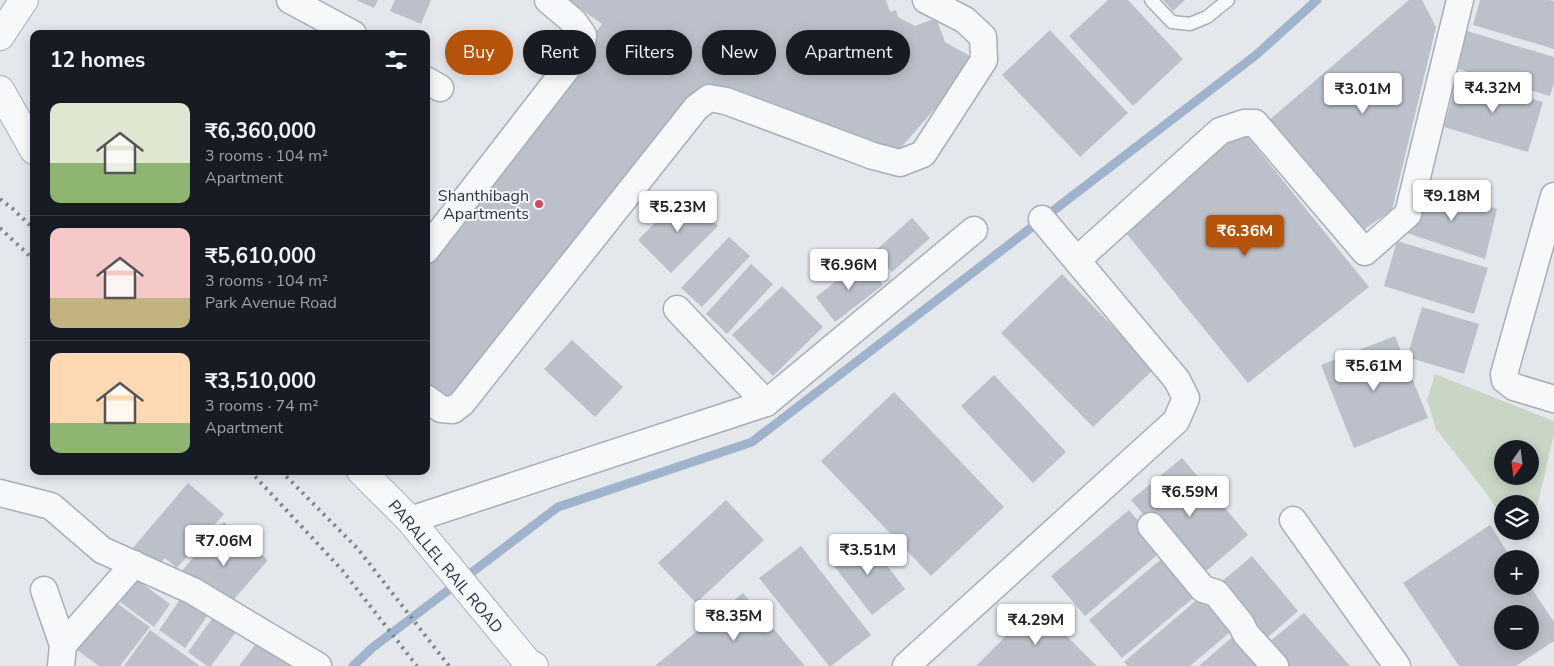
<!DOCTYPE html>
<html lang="en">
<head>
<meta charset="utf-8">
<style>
	body { margin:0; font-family:"Nunito Sans",sans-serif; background:#242831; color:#f1f3f6; height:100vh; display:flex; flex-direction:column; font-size:19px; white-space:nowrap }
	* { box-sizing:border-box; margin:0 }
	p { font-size:16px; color:#9ea1a6 }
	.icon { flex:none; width:28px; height:28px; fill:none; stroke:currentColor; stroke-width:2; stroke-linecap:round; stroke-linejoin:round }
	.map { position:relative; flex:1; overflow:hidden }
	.drawer { position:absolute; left:30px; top:30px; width:400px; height:445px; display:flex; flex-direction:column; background:#171b24; border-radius:10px; box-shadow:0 2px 12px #0003 }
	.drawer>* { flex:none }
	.hud { position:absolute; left:445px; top:30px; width:475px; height:45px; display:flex; gap:10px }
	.needle { width:32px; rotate:194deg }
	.buttons { position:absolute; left:1494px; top:440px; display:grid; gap:10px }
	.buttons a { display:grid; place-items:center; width:45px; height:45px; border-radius:50%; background:#171b24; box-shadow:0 2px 12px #0003; font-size:25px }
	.price { position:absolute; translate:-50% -42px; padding:0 11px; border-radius:5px; background:#fff; color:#222; font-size:16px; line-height:32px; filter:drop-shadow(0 1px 2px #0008) }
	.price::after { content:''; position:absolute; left:50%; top:30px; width:15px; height:11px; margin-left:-8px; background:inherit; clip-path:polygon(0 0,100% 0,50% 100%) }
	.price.active { background:#b45309; color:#fff }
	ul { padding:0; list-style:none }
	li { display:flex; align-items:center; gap:15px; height:125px; padding:0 20px }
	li+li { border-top:1px solid #363941 }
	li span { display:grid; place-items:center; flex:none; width:140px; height:100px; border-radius:10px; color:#555 }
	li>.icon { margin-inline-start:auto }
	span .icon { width:60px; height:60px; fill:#fffc; stroke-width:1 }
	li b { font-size:21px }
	h2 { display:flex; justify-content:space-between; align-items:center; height:60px; padding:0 20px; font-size:21px }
	.tag { padding:0 18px; border-radius:22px; background:#171b24; box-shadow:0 2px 12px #0003; font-size:18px; line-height:45px }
	.tag.active { background:#b45309; color:#fff }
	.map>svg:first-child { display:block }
</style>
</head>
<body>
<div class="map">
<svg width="1554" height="666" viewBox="0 0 1554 666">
	<rect width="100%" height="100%" fill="#e4e7ec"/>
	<!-- green -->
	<path fill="#c9d6c5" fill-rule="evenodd" d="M1435 374 1554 421V434L1529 541 1516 531H1530V504H1502V517L1484 490 1436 429 1427 400ZM1502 449H1530V476H1502Z"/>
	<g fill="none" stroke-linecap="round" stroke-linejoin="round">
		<!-- stream -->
		<path stroke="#9fb4cc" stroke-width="9" d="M353 666 372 648 558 507 752 442 1256 55 1317 0"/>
	</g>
	<!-- building -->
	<g fill="#bbc0ca" fill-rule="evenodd">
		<path d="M356 0H378L374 8Z"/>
		<path d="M395 0H431L421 24 390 11Z"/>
		<path d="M568 0H886L890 12 896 10 898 17 915 26 936 18 945 42 977 60 899 150 704 84 454 407 426 386V258L602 24Z"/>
		<path d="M1108 0H1128L1183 59 1133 106 1069 36Z"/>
		<path d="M1163 0H1185L1173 11Z"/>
		<path d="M1409 0H1422L1436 27 1392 210 1362 231 1267 122Z"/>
		<path d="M1480 0H1549L1554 1V49L1473 25Z"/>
		<path d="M1050 30 1128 113 1080 157 1002 75Z"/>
		<path d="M1467 31 1554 57V83L1550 96 1455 68Z"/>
		<path d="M1458 77 1543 102 1528 152 1444 127Z"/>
		<path d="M1243 131 1369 287 1248 383 1122 228Z"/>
		<path d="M1422 185 1497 209 1485 259 1404 232Z"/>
		<path d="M685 193 718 226 671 273 638 240Z"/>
		<path d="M912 218 930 238 892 272 874 252Z"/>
		<path d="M729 237 750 256 702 307 681 288Z"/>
		<path d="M1397 241 1488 268 1474 314 1384 286Z"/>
		<path d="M863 260 883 285 835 322 816 297Z"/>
		<path d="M751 264 773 284 727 334 706 314Z"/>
		<path d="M1062 274 1154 369 1093 427 1001 333Z"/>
		<path d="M782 286 823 327 773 376 732 335Z"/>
		<path d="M1422 307 1479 324 1464 374 1407 357Z"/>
		<path d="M1395 336 1428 418 1354 448 1321 365Z"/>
		<path d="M572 340 623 387 595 417 544 369Z"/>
		<path d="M994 375 1066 452 1033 483 961 406Z"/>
		<path d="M894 392 1004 507 931 576 821 461Z"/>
		<path d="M1182 458 1248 535 1198 578 1131 500Z"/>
		<path d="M188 483 224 514 177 568 165 558 155 569 132 549Z"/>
		<path d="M726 500 764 540 696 603 658 563Z"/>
		<path d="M1129 510 1163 550 1085 616 1051 576Z"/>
		<path d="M224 522 268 560 224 611 180 573Z"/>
		<path d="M1490 525 1512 559H1502V586H1530L1554 622V641L1516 666H1459L1403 583ZM1502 614H1530V641H1502Z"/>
		<path d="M864 536 905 589 872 615 831 562Z"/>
		<path d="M801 546 871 635 831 666H829L759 578Z"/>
		<path d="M1166 555 1199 593 1122 658 1089 620Z"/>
		<path d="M1252 556 1298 611 1261 643 1214 588Z"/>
		<path d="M137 580 170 604 154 627 120 602Z"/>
		<path d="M186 591 212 609 185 648 159 630Z"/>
		<path d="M743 593 805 666H655Z"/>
		<path d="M1205 593 1235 628 1190 666H1128L1124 662Z"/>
		<path d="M114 601 150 627 120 666H99L77 650Z"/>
		<path d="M1036 606 1097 666H976Z"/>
		<path d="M217 612 239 628 211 666H207L188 652Z"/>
		<path d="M1304 613 1350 666H1279L1263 647Z"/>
		<path d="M150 630 200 666H124Z"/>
		<path d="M1237 633 1267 666H1199Z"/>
		<path d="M258 641 292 666H239Z"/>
	</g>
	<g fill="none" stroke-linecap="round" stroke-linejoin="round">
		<defs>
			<path id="service" d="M1151 0 1172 22 1190 24 1207 17 1228 0"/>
			<g id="minor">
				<path d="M290 0 353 34"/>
				<path d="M426 80 440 88"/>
				<path d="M1554 196 1504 374 1505 380 1514 387 1554 399"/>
				<path d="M426 250 581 50 583 35 574 22 548 0"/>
				<path d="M1077 260 1220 131 1244 123H1255L1365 252 1408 214 1460 0"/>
				<path d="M677 309 766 403"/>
				<path d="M426 398 441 409 453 410 462 403 696 108 709 98 726 101 873 156 900 163 923 154 984 60 983 37 965 20 926 0"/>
				<path d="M0 493 51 506 102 550 193 591 318 666"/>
				<path d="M410 520 766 403 974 230"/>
				<path d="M1293 520 1397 666"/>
				<path d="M1151 526 1203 589 1216 593 1241 624 1246 634 1275 666"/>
				<path d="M44 590 63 645 61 666"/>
				<path d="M63 645 134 564"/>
				<path d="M906 666 1176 421 1186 398 1177 380 1042 219"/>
			</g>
			<g id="tertiary">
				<path d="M0 36 24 0"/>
				<path d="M0 90 34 150"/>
				<path d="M361 471 410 520 528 663 534 666"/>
			</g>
		</defs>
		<!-- service casing -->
		<use href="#service" stroke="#a9aeb7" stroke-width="15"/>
		<!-- minor casing -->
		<use href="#minor" stroke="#a9aeb7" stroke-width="29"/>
		<!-- tertiary casing -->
		<use href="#tertiary" stroke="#a9aeb7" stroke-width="30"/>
		<!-- service -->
		<use href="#service" stroke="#f7f8fa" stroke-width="12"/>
		<!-- minor -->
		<use href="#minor" stroke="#f7f8fa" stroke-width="26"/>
		<!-- tertiary -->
		<use href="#tertiary" stroke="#f7f8fa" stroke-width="28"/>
		<!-- rail -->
		<g stroke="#7d8696" stroke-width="4" stroke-dasharray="2.5 5" stroke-linecap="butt">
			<path d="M0 199 13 209 34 229"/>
			<path d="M0 228 34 260"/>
			<path d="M250 471 342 570 417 666"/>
			<path d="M281 471 358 549 449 666"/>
		</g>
	</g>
	<!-- markers -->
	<circle fill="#d1495b" stroke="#f4f6f9" stroke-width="2" cx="539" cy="204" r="5"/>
	<g text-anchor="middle" stroke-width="4" stroke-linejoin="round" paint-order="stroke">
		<!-- poi labels -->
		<g font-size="16" fill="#2b3445" stroke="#f4f6f9" text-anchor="end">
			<text x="529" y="201">Shanthibagh<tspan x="529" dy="18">Apartments</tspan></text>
		</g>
		<!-- street labels -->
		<g font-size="16" fill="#2b3445" stroke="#f4f6f9">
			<text transform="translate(446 566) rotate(50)" y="6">PARALLEL RAIL ROAD</text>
		</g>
	</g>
</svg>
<div class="buttons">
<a><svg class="needle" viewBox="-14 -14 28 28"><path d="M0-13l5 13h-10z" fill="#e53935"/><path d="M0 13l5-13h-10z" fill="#9ea1a6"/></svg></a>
<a><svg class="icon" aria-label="layers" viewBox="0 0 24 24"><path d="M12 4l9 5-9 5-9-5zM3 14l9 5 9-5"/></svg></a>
<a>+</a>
<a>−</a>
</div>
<b class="price" style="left:1493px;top:114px">₹4.32M</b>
<b class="price" style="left:1363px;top:115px">₹3.01M</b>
<b class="price" style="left:1452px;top:222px">₹9.18M</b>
<b class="price" style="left:678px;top:233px">₹5.23M</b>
<b class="price active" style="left:1245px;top:257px">₹6.36M</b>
<b class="price" style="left:849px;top:291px">₹6.96M</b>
<b class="price" style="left:1374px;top:392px">₹5.61M</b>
<b class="price" style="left:1190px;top:518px">₹6.59M</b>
<b class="price" style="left:224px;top:567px">₹7.06M</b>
<b class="price" style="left:868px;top:576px">₹3.51M</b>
<b class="price" style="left:734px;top:642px">₹8.35M</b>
<b class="price" style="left:1036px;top:646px">₹4.29M</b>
<div class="hud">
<a class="tag active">Buy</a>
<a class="tag">Rent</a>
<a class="tag">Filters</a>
<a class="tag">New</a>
<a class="tag">Apartment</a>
</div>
<section class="drawer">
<h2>12 homes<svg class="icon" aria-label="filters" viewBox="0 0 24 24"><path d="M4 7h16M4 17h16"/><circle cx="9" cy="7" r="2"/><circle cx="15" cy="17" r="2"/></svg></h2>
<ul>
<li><span style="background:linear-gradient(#dfe7d0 60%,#8fb573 0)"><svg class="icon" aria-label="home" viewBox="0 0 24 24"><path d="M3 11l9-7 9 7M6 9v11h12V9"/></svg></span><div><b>₹6,360,000</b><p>3 rooms · 104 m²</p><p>Apartment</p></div></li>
<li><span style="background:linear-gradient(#f6c9c9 70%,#c2b280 0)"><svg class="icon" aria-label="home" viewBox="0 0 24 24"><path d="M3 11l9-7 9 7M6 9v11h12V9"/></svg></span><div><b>₹5,610,000</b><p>3 rooms · 104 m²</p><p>Park Avenue Road</p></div></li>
<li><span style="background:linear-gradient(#ffd9b3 70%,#8fb573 0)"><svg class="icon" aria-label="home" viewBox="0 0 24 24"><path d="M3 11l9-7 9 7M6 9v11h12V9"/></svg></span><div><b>₹3,510,000</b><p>3 rooms · 74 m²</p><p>Apartment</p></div></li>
</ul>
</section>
</div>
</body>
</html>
